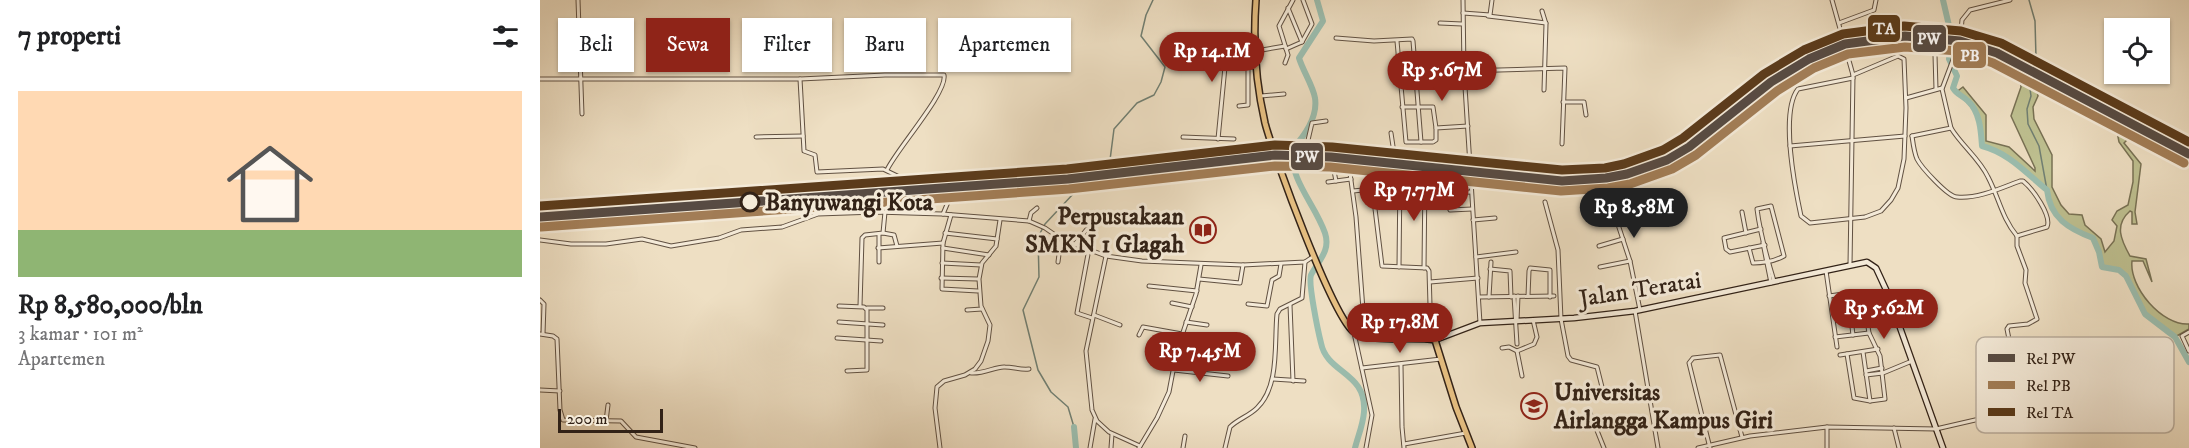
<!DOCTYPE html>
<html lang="id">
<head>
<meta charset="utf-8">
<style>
	body { margin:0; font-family:"IM FELL DW Pica",serif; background:#f6f6f6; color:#202124; height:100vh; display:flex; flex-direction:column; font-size:22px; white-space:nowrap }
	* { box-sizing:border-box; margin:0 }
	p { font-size:20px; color:#757577 }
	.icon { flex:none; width:33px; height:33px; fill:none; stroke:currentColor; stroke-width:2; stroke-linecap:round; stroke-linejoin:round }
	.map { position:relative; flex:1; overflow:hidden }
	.drawer { display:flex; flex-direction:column; background:#fff; width:540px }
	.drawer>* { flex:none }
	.hud { position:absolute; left:18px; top:18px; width:570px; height:54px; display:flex; gap:12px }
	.buttons { position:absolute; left:1564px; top:18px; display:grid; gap:12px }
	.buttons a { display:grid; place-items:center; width:66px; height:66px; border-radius:0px; background:#fff; box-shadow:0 2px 4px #0004; font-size:30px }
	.scale { position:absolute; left:18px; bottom:15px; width:105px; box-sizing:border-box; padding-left:6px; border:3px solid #322217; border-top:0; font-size:16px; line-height:21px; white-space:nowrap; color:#322217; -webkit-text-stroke:4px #f4ead8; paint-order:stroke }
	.price { position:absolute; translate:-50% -51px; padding:0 14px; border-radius:21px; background:#8f2418; color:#fff; font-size:20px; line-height:39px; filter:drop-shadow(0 2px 3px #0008) }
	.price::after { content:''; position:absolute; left:50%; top:36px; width:18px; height:14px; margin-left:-9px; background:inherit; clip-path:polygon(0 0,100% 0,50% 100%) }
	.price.selected { background:#222; color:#fff }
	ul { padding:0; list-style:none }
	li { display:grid; align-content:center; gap:12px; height:318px; padding:0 18px }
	li span { display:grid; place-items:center; height:186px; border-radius:0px; color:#555 }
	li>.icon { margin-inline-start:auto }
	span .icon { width:108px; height:108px; fill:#fffc; stroke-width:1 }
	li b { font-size:26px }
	h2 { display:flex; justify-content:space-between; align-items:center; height:72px; padding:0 18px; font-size:26px }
	.pill { padding:0 21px; border-radius:0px; background:#fff; box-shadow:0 2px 4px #0004; font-size:21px; line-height:54px }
	.pill.selected { background:#8f2418; color:#fff }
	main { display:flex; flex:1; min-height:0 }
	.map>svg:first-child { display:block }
</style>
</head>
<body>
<main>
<section class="drawer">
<h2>7 properti<svg class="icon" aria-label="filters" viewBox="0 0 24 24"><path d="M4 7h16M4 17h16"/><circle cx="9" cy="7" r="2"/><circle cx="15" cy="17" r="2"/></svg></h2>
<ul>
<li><span style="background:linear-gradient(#ffd9b3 75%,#8fb573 0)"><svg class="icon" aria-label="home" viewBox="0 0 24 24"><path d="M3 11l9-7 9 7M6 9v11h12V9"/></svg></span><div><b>Rp 8,580,000/bln</b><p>3 kamar · 101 m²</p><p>Apartemen</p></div></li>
</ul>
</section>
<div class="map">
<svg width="1649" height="448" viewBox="0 0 1649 448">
	<rect width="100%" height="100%" fill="#eedfc3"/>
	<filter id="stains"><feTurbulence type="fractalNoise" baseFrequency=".00333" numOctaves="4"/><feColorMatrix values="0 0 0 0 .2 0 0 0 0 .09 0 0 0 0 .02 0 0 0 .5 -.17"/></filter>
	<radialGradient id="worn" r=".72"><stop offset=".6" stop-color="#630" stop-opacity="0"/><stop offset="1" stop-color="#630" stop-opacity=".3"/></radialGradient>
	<!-- green -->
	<path fill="#bec090" stroke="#787154" stroke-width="1.5" d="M1478 66 1494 73 1498 96 1493 107 1494 119 1512 155V187L1521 205 1529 214 1542 215 1545 225 1561 239 1565 252 1574 241 1577 226 1572 220 1577 211 1588 205 1593 182V161L1579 142 1574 116 1609 136 1587 140 1584 143 1601 164 1595 212 1597 224H1592V212L1590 211C1574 225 1581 240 1590 256L1606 259 1612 282 1603 261H1592C1589 287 1622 326 1649 324V329L1635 337 1605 314 1586 276 1578 270 1562 267 1559 252 1553 238C1529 229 1510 220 1507 190 1486 173 1469 153 1442 146 1440 122 1438 107 1415 93L1423 87 1446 115V141L1469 147 1495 171V168L1471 116 1481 87Z"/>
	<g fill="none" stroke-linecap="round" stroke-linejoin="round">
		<!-- stream -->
		<g stroke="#717f72" stroke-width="1.5">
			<path d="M1489 0 1495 21 1496 58 1488 75 1491 96 1487 109 1488 124 1499 146 1507 190"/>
			<path d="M534 427 528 407 511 392 498 370 483 310 499 277 498 237 505 224 534 193 550 185 560 169 570 160 574 129 597 103 614 95 621 82 625 67 601 36 606 15 613 0"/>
		</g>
		<!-- river -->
		<g stroke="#9bbdae" stroke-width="6">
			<path d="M777 0 783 21 759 58C763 71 773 86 775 98 778 117 764 137 752 149 750 181 775 204 785 233 791 251 778 261 771 275 768 283 778 331 781 343 787 374 827 372 824 412 823 425 818 436 815 448"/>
			<path d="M1403 0 1410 30 1411 46 1409 59 1417 76 1413 88C1417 95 1422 95 1428 101 1440 112 1441 131 1442 146 1469 153 1486 173 1507 190 1510 218 1529 229 1553 238L1559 252 1562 267 1579 270 1586 276 1605 314 1635 337 1649 362"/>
			<path d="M534 427 536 448"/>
		</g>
		<defs>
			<g id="street">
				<path d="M38 0 42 114"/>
				<path d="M923 0 924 71 940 323"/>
				<path d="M1292 0 1313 75 1310 265"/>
				<path d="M748 8 762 42"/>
				<path d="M1002 11 1006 24 1004 90"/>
				<path d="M923 13 950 15 952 0"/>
				<path d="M948 16 1006 23"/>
				<path d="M900 23 922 24"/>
				<path d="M1299 23 1334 10 1336 0"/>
				<path d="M796 38 834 41 872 39 873 41 881 142"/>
				<path d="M857 41 866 142H893L896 140V128L928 126"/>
				<path d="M746 49 762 42 772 24 763 0"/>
				<path d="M716 51 745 46"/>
				<path d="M1395 55 1396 89"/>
				<path d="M745 63 748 55 739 26 753 0"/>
				<path d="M924 71 1025 68 1022 144"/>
				<path d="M860 72H876"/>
				<path d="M1313 75 1358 56 1364 59 1366 108 1364 159 1358 188 1351 200 1341 211 1325 217 1270 223 1261 216C1255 188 1240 112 1258 89L1313 78"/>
				<path d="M0 79H260L345 75H404C408 92 356 150 347 170"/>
				<path d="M260 79 264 151 275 155 277 172 343 169 380 187 383 213"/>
				<path d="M721 96 744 94"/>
				<path d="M1366 98 1402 88"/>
				<path d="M1023 102H1044L1046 115"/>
				<path d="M699 106 708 105V67"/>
				<path d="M862 107H893L896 128"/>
				<path d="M786 121 772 123 765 153 930 169"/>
				<path d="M1372 136C1373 143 1374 152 1377 159 1381 167 1408 197 1417 197 1438 199 1461 188 1480 181H1483C1493 189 1512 216 1507 227L1477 236C1462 218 1459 198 1448 177 1439 158 1422 146 1411 128"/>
				<path d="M1372 136 1411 128 1402 89 1420 41 1422 20 1430 10 1470 0"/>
				<path d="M216 137 263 136"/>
				<path d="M643 137 694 139"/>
				<path d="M678 139 685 67H717"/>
				<path d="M1250 146 1365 136"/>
				<path d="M809 166 816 217 825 336"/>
				<path d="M794 171 796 181"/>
				<path d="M849 173 854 153 851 133"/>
				<path d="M788 182 811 179"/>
				<path d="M1055 185 1069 197 1090 261 1100 310"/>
				<path d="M813 191 833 189"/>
				<path d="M913 193 931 192"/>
				<path d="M904 196 910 210 932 209"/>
				<path d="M1005 202 1018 250 1021 319 1028 356 1031 360 1057 367 1064 395"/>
				<path d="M1202 212 1206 233"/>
				<path d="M403 214 411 195"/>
				<path d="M411 215 403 243 402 289 438 291"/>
				<path d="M933 220 955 218"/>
				<path d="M489 221 491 213 497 208"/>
				<path d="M1221 229 1184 238 1186 249 1190 252 1225 245"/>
				<path d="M343 233 354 235 357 246"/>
				<path d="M405 233 457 239"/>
				<path d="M339 234V262"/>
				<path d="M0 240 31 244H66L102 239 131 246 179 238 201 230 242 227 278 214 336 212 402 214 489 221 505 228 521 239 566 256 602 261 703 265 765 262 774 256"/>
				<path d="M1223 243 1231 283"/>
				<path d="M535 244 547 229"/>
				<path d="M1059 246 1083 239"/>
				<path d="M338 248 403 243"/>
				<path d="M403 248 449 255"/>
				<path d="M1209 248 1213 263C1223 263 1235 261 1244 256L1231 206 1217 209C1220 233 1227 258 1234 281"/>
				<path d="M549 249 537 313 552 318"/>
				<path d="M566 256 546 351 552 410 557 421 569 432 600 446"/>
				<path d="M936 257 976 252"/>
				<path d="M518 262 521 239"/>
				<path d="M402 263 441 265"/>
				<path d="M859 267 860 174"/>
				<path d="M1060 267 1090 261"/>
				<path d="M884 268 885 177"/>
				<path d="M950 269 970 271 971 297"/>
				<path d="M1286 271 1297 347"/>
				<path d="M401 278 438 279"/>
				<path d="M659 279 700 283 703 265"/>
				<path d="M890 282 938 278"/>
				<path d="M609 286 657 291"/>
				<path d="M1308 294 1313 335"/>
				<path d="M974 296 977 344"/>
				<path d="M988 296 989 271 990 268 1010 270V297"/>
				<path d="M1289 296 1318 292 1323 294 1329 333 1340 356 1345 399 1330 401 1314 398 1307 354"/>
				<path d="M939 297 1014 296"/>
				<path d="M949 297 951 262"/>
				<path d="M0 300 4 304 3 334"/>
				<path d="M632 303 652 307"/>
				<path d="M708 304 727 306 732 280 739 276 741 264"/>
				<path d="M750 305 753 381"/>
				<path d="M299 306 324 307 327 310V370L307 371"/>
				<path d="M320 306 322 238 325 235 343 233 345 212"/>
				<path d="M327 308H343"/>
				<path d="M427 310 442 309"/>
				<path d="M1095 311 1118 448"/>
				<path d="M1310 312 1340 306"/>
				<path d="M554 315 580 325"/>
				<path d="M977 321 978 296"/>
				<path d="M299 322 343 325"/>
				<path d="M646 322 667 325"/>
				<path d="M1649 332 1642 336 1649 351"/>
				<path d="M814 333 832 415 826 448"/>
				<path d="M0 334 13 336 17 339 20 410 23 420 81 421 96 437 155 448"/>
				<path d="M599 335 603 327 642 334"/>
				<path d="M1295 337 1329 333"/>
				<path d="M297 338 341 341"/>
				<path d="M640 338 672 345"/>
				<path d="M891 339 889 271 887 268 842 266 831 176 836 171 885 177H930"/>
				<path d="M962 348 969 347 977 351 994 344 997 337 993 320"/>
				<path d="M977 351 982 376"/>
				<path d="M1323 352 1330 401"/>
				<path d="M1300 355 1338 349"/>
				<path d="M861 365 862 427 864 448"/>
				<path d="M822 368 901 359"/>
				<path d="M634 370 688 376"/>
				<path d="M1326 371 1342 368"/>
				<path d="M431 373C445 374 456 366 465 367 473 367 480 370 489 369"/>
				<path d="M1326 375 1343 373 1372 361"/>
				<path d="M733 379 764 381"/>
				<path d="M0 390 20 391"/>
				<path d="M1050 413 1064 448"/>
				<path d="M66 421 68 405"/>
				<path d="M1287 427V448"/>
				<path d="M1354 428 1359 448"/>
				<path d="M864 444 926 433"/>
				<path d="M400 448 395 408 397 387 404 381 425 375 435 369 441 361 448 341 450 325 441 306 439 279 442 263 456 246 460 220"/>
				<path d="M550 448 555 419"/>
				<path d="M571 448 572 434"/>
				<path d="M599 448 617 418 629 392 637 350 656 294 661 265"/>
				<path d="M643 448 645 436"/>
				<path d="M685 448 690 427C698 419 709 416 717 408 740 386 734 343 737 314L740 309 762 298 765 262"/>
				<path d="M1158 448 1210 436 1287 427 1396 429 1483 409 1467 329 1469 326 1488 324 1497 319 1485 283 1486 270 1477 246V236"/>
				<path d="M1170 448 1149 363 1153 358 1180 355 1202 437"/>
			</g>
			<path id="secondary" d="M895 340 940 323 1034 318 1095 311 1327 262 1336 268 1348 294 1403 448"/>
			<path id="primary" d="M716 0C713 40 716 84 725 123 733 154 793 318 814 332 830 343 874 336 895 340L916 407 932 448"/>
		</defs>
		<!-- street casing -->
		<use href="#street" stroke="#615142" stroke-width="5"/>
		<!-- secondary casing -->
		<use href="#secondary" stroke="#322217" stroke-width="7"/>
		<!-- primary casing -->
		<use href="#primary" stroke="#322217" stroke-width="8"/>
		<!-- street -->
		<use href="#street" stroke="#f4ead8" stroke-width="3"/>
		<!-- secondary -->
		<use href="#secondary" stroke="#f4ead8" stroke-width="4.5"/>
		<!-- primary -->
		<use href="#primary" stroke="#e7c082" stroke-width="5"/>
		<defs>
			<path id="rail-1" d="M0 217 528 179 735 155 791 157 1022 181 1066 178 1087 174 1127 160 1149 147 1231 82 1269 59 1305 44 1365 36 1420 41 1457 53 1649 154"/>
			<path id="rail-2" d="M1 227 529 189 735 166 790 167 1021 191 1068 188 1090 184 1132 169 1156 155 1237 91 1274 68 1308 54 1365 47 1418 51 1453 63 1644 163"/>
			<path id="rail-3" d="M0 206 527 169 735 145 792 147 1022 170 1065 168 1084 164 1123 150 1143 138 1224 74 1264 50 1303 34 1364 26 1421 31 1461 43 1649 142"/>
		</defs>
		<!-- rail-1 casing -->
		<use href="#rail-1" stroke="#f4ead8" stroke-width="14"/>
		<!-- rail-2 casing -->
		<use href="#rail-2" stroke="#f4ead8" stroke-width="14"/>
		<!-- rail-3 casing -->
		<use href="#rail-3" stroke="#f4ead8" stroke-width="14"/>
		<!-- rail-1 -->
		<use href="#rail-1" stroke="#574b43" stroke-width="9"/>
		<!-- rail-2 -->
		<use href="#rail-2" stroke="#a27d56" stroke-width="9"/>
		<!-- rail-3 -->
		<use href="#rail-3" stroke="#5b3b1b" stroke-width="9"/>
	</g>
	<!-- icons -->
	<defs>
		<symbol id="library-ring" viewBox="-11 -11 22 22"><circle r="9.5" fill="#f4ead8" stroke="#8f2418" stroke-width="1.5"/><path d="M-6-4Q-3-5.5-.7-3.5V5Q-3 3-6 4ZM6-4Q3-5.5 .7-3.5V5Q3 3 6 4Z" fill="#8f2418"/></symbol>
		<symbol id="university-ring" viewBox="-11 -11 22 22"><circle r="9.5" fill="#f4ead8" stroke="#8f2418" stroke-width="1.5"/><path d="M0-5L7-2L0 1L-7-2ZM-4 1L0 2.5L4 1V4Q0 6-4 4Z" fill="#8f2418"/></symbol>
	</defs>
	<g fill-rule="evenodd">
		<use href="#library-ring" x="648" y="215" width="30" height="30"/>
		<use href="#university-ring" x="979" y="391" width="30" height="30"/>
	</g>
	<!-- markers -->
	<circle fill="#f4ead8" stroke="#322217" stroke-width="3" cx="210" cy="202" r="9"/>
	<g text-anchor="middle" stroke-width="6" stroke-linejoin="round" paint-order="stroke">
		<!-- stop labels -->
		<g font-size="24" font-weight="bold" fill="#322217" stroke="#f4ead8" text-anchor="start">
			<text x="225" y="210">Banyuwangi Kota</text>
		</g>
		<!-- poi labels -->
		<g font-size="24" font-weight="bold" fill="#322217" stroke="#f4ead8" text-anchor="end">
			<text x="644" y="224">Perpustakaan<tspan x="644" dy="28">SMKN 1 Glagah</tspan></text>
			<text x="1014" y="400" text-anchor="start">Universitas<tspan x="1014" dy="28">Airlangga Kampus Giri</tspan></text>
		</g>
		<!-- street labels -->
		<g font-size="24" fill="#322217" stroke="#f4ead8">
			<text transform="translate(1100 289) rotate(-9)" y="8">Jalan Teratai</text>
		</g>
	</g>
	<!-- legend -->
	<rect x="1436" y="337" width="198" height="96" rx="9" fill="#f4ead8" stroke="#baae9e" stroke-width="1.5"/>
	<rect x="1448" y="354" width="27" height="8" fill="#574b43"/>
	<rect x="1448" y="381" width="27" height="8" fill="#a27d56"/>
	<rect x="1448" y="408" width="27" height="8" fill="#5b3b1b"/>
	<g font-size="16" fill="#322217">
		<text x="1486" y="364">Rel PW</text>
		<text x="1486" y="391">Rel PB</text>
		<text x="1486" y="418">Rel TA</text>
	</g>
	<g stroke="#f4ead8" stroke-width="2">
		<rect x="1327" y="14" width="34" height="29" rx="6" fill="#5b3b1b"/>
		<rect x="1372" y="24" width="35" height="29" rx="6" fill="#574b43"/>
		<rect x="1412" y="41" width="35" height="28" rx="6" fill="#a27d56"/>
		<rect x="750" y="142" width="34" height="29" rx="6" fill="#574b43"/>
	</g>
	<g font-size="16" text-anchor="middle" font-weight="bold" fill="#fff">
		<text x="1344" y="34">TA</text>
		<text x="1389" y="44">PW</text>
		<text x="1430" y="61">PB</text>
		<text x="767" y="162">PW</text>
	</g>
	<rect width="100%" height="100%" filter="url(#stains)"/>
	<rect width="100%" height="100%" fill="url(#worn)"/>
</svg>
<div class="buttons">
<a><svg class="icon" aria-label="locate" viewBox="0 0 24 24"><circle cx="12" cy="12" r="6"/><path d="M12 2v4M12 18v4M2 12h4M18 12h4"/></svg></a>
</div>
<div class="scale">200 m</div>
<b class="price" style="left:672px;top:83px">Rp 14.1M</b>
<b class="price" style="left:902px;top:102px">Rp 5.67M</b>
<b class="price" style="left:874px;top:222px">Rp 7.77M</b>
<b class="price selected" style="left:1094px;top:239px">Rp 8.58M</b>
<b class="price" style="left:1344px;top:340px">Rp 5.62M</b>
<b class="price" style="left:860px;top:354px">Rp 17.8M</b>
<b class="price" style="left:660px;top:383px">Rp 7.45M</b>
<div class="hud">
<a class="pill">Beli</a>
<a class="pill selected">Sewa</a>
<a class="pill">Filter</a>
<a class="pill">Baru</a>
<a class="pill">Apartemen</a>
</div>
</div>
</main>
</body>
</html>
